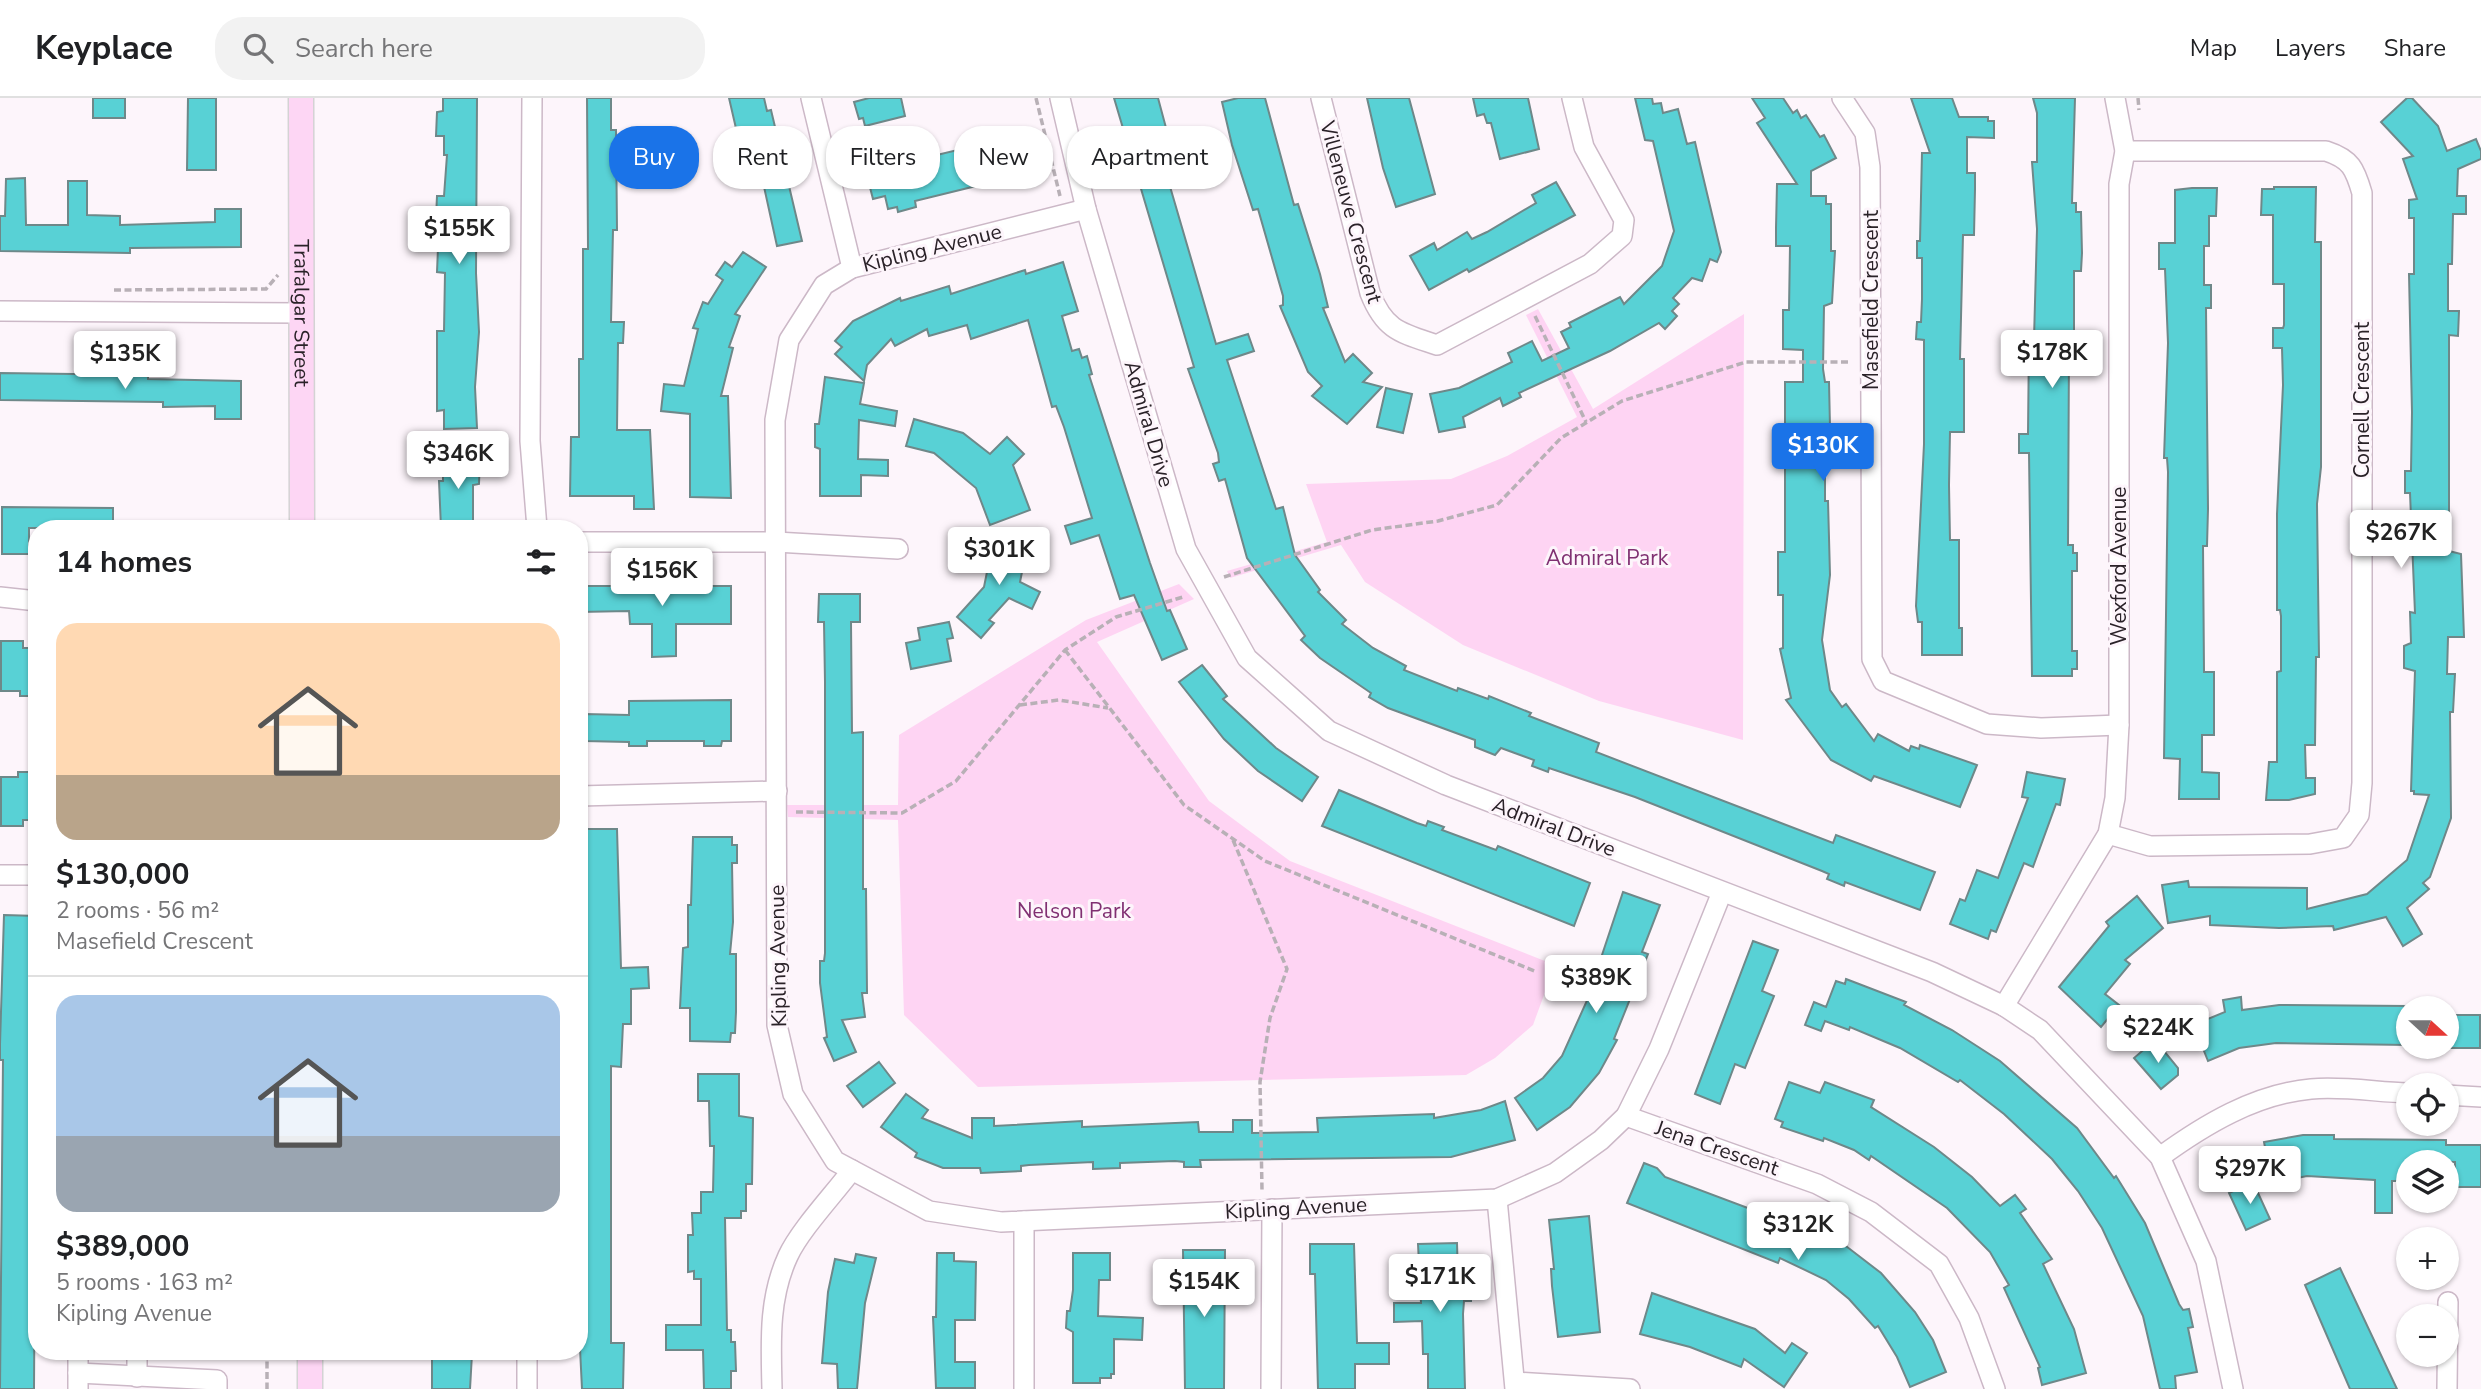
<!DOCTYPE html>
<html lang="en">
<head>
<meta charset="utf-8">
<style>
	body { margin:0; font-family:"Nunito Sans",sans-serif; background:#f2f2f2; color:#202124; height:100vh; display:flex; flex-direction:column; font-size:26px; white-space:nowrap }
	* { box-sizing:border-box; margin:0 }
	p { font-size:23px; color:#757577 }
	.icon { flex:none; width:38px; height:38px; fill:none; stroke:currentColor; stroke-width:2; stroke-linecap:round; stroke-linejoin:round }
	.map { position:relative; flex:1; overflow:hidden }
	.drawer { position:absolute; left:28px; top:422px; width:560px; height:840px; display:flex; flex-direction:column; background:#fff; border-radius:28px; box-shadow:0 2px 5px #0004 }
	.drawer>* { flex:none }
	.guide { position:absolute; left:609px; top:28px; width:665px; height:63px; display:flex; gap:14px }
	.needle { width:46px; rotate:111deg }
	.fabs { position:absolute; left:2396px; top:898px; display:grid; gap:14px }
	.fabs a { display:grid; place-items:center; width:63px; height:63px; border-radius:50%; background:#fff; box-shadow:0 2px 5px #0004; font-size:35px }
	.price { position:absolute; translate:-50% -60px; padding:0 16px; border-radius:7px; background:#fff; color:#222; font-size:23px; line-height:46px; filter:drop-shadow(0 2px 4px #0008) }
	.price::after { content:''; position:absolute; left:50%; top:42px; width:21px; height:16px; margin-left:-10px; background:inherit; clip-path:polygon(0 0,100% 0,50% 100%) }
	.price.on { background:#1a73e8; color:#fff }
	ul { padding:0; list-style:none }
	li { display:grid; align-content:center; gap:14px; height:371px; padding:0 28px }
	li+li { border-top:2px solid #e0e0e0 }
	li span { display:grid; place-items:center; height:217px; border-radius:21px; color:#555 }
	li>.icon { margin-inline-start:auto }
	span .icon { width:126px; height:126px; fill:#fffc; stroke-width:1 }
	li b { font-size:30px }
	h2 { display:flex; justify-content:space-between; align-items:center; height:84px; padding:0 28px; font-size:30px }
	.tag { padding:0 24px; border-radius:28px; background:#fff; box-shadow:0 2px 5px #0004; font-size:24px; line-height:63px }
	.tag.on { background:#1a73e8; color:#fff }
	header { display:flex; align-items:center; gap:42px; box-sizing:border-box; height:98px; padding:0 35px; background:#fff; border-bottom:2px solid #e0e0e0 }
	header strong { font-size:33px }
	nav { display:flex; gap:38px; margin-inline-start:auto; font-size:24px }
	.search { width:490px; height:63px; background:#f2f2f2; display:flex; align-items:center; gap:18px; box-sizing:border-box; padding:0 24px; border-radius:28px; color:#757577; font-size:26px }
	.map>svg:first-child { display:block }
</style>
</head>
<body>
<header>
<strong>Keyplace</strong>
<div class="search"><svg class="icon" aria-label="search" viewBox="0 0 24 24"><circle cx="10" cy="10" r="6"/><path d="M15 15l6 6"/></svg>Search here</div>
<nav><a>Map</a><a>Layers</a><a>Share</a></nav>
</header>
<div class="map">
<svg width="2481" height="1291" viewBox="0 0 2481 1291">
	<rect width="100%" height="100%" fill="#fdf5fb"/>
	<!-- green -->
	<g fill="#fed4f3">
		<path d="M1538 211 1593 311 1744 216 1743 642 1599 603 1463 547 1365 484 1341 447 1230 480 1227 473 1327 444 1306 386 1451 381 1507 358 1577 319 1526 217Z"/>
		<path d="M1179 486 1194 501 1097 544 1209 703 1290 763 1555 867 1533 927 1495 960 1466 977 978 989 904 917 898 722 788 719 787 707H898L899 637 1086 522Z"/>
	</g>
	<!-- building -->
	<g fill="#58d1d5" stroke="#6e8889" stroke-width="2">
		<rect x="93" y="0" width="32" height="20"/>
		<path d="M188 0H216V72H187Z"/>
		<path d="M443 0H477L476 175 479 234 475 289 477 330 444 331V312L437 313V233H444L445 175 437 174 438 150 444 149 445 120H436L437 98H444L447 57H444V38H436L437 14 443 13Z"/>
		<path d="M587 0H611V32H616L617 132H613L611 224H624L623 245H618L617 332H650L654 411H634V398H570L571 339H579V261H583V151H588Z"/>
		<path d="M729 0H764L767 13 771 12 802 143 777 148 761 75 747 78Z"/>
		<path d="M869 0H901L905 18 865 28 863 20 859 21 854 4Z"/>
		<path d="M1114 0H1158L1169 41 1157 44 1216 246 1248 236 1254 253 1227 262 1276 411 1283 409 1295 457 1320 492 1318 494 1346 522 1342 526 1373 550 1406 568 1404 572 1457 593 1458 590 1488 601 1489 598 1531 615 1529 618 1599 645 1596 654 1833 745 1836 737 1935 774 1920 812 1845 784 1844 788 1827 781 1829 776 1822 773 1635 699 1549 670 1548 674 1532 668 1534 662 1501 650 1495 657 1475 649V642L1388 610 1369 599 1371 595 1320 560 1301 542 1305 538 1247 460 1225 381 1219 383 1213 366 1219 364 1218 355 1188 271 1194 269Z"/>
		<path d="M1238 0H1265L1294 107 1298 106 1320 176 1328 209 1323 210 1345 264 1353 256 1372 275 1363 284 1382 289 1347 326 1312 298 1322 288 1308 274 1280 208 1283 207V198L1258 111 1253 112 1232 47 1222 4Z"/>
		<path d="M1367 0H1409L1435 96 1396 109 1383 70Z"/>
		<path d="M1473 0H1528L1539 51 1500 61 1491 25H1487L1484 16 1477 18Z"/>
		<path d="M1635 0H1652L1653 6 1661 5 1663 15 1678 11 1687 46 1695 44 1700 66 1721 154 1717 164 1710 161 1702 183 1692 180 1673 200 1679 206 1672 213 1677 218 1665 231 1659 225 1610 253 1519 295 1521 299 1503 308 1500 300 1463 319 1465 329 1439 334 1430 296 1459 290 1512 264 1508 255 1532 243 1542 263 1569 250 1561 234 1571 229 1569 225 1620 199 1624 206 1662 168 1674 133 1653 43 1645 42Z"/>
		<path d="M1752 0H1783L1793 15 1797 12 1801 20 1806 17 1820 39 1824 37 1836 60 1811 73V98H1826V106H1831V153H1835L1832 205 1824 208 1823 271 1825 284H1829L1830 329 1831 347H1825V403H1828L1830 477 1822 542 1830 592 1842 609 1846 606 1874 643 1878 636 1909 653 1911 648 1919 651 1920 647 1977 667 1960 709 1874 678 1871 683 1831 662 1786 602 1791 600 1780 551 1783 550V497H1778V454H1785V284H1803V252L1783 251V212H1789L1790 148H1776V130L1777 86H1797L1757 25 1765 20Z"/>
		<path d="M1911 0H1952L1959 19H1988V23H1994V40L1967 39V75H1975V91L1974 137H1963L1960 261H1964V334H1950L1949 387 1950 442H1959V530H1962V557H1922V524H1918L1916 508 1924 346V242L1916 241 1917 224H1921L1922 201V160H1917V143H1920L1922 55H1930Z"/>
		<path d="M2033 0H2075L2072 105H2076V114H2081L2082 155 2081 173H2074V248H2069L2068 447H2073V455H2077V473H2072V553H2077V571H2072V578H2032L2029 355H2019V336H2028L2029 241H2034L2037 131 2032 64H2037V15Z"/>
		<path d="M2407 0H2412L2438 28 2447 53 2476 41 2481 53V61L2458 71 2457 98H2466V116H2453L2452 166H2448V213H2459L2458 238 2449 237V453L2461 456 2464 539H2448L2447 576H2455L2453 614H2450L2451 720 2430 779 2423 785 2429 791 2407 810 2422 836 2403 848 2386 819 2334 832 2333 828 2279 830 2210 827V818L2168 825 2162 787 2188 783 2189 789 2307 790V811L2367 796 2407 762 2429 697 2414 696V693H2411L2415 573 2404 570V548L2411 545 2410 514 2415 515 2410 395H2405V373H2411L2412 314 2409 176H2414V120H2409V102L2417 101 2403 61 2413 58 2381 24Z"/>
		<path d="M1024 36 1034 80 1015 85 1013 79 915 103 916 109 898 114 897 109 888 111 885 98 873 101 866 74Z"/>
		<path d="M25 80 26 127H68V83H87V117L120 118V127L215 124V111H241V149L130 150V155L0 153V118H5L6 81Z"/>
		<path d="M1556 84 1575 117 1469 174 1467 171 1429 192 1410 158 1434 145 1437 152 1467 134 1472 141 1487 134 1536 105 1532 97Z"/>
		<path d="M2274 89H2316L2315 144H2321V369L2317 406 2319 559H2316L2315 647H2305L2306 680H2315V696L2289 702H2266L2269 664H2277V574L2281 573V518L2280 512H2277V416L2283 287 2282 250H2273V230H2283L2284 227V186H2273V117H2261L2262 91H2274Z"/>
		<path d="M2192 90H2217L2216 118H2209V148H2204V187H2211V210H2206L2208 411 2207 448H2203L2204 574H2214V637H2202V674L2219 675V701H2179L2180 661 2164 660 2168 374 2167 360H2164L2168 245 2165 171H2159V145H2175V92Z"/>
		<path d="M743 154 766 169 735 216 740 218 729 249 733 250 721 298H728L731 400 690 399V316L661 313 664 286 684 288 698 231 693 230 703 204 708 206 723 182 716 177 725 164 732 169Z"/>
		<path d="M1063 164 1078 213 1062 218 1072 253 1079 251 1082 260 1087 258 1092 276 1089 277 1150 465 1167 513 1170 512 1187 551 1162 562 1134 497 1120 501 1099 437 1071 446 1065 428 1092 420 1064 329 1056 308 1052 309 1028 222 971 241 967 227 929 238 927 231 895 248 891 241 867 267 864 283 835 256 842 249 835 243 853 223 900 200 901 203 949 188 951 196 1025 172 1026 176Z"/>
		<path d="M0 275 148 277V281L241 283V321H215V308L163 309V304L0 302Z"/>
		<path d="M825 279 864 285 860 306 897 313 895 328 859 322 858 361 888 362V378L861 377V398H820V351L815 349V326H819Z"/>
		<path d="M1386 290 1412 296 1403 335 1377 329Z"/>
		<path d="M914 321 963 335 990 356 1007 339 1024 356 1013 367 1030 412 990 427 976 390 934 355 906 348Z"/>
		<path d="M443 358 480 359 479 386 473 387V430H441L439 383H443Z"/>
		<path d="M2 409 113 410V430H29V456H2Z"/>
		<path d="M994 439 1020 444 1017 462 1024 464 1020 484 1040 494 1032 511 1009 500 989 522 994 525 981 540 957 519 984 489Z"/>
		<path d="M580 488H731V526H676V558L652 559V526H630L629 513 579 514Z"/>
		<path d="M819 496H860V524H851L852 635 863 634V791H866L867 895H862L865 919 842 922 856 954 834 963 824 940 827 939 820 885V863H824L825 855V584L824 524H818Z"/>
		<path d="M949 524 953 540 947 541 951 563 911 571 906 545 920 542 918 530Z"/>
		<path d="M1 543H23V550H37V598H20V593H1Z"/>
		<path d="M1202 567 1227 598 1223 601 1276 650 1318 679 1302 703 1258 673 1224 641 1179 584Z"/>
		<path d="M731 602V643H722L721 648H704V643H647V648H629V644L585 643V616L629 617V603Z"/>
		<path d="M18 674H37V722H23V728H1V679H18Z"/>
		<path d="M2027 674 2065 681 2060 707 2056 706 2033 769 2024 765 1996 834 1991 832 1988 841 1950 826 1960 801 1965 803 1977 772 1998 780 2028 700 2022 699Z"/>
		<path d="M1339 692 1417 725 1426 728 1428 723 1444 729 1442 732 1496 752 1498 748 1590 785 1574 828 1322 728Z"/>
		<path d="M579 731H617L621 870 648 869 649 890 631 891V926H623L621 969 611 968V1245H624L623 1291H582L579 1230H582L584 1055Z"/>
		<path d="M693 739H732V747H737V765H732L733 824 730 856H736V914L735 935H731L730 944 690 943V910H680L683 850 688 849V807H691Z"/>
		<path d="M1623 794 1660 807 1642 854 1648 856 1614 941 1617 942 1599 975 1570 1009 1537 1032 1515 1000 1543 980 1562 958 1603 867 1599 866Z"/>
		<path d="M2137 798 2163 830 2125 862 2130 866 2105 896 2119 907 2101 929 2059 889 2109 828 2106 824Z"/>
		<path d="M4 817 37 818 34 1291H0L3 962H0V946Z"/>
		<path d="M1753 843 1778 852 1762 893 1774 898 1745 970 1735 966 1720 1006 1695 996Z"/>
		<path d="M1846 881 1906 904 1904 907 1952 932 2000 963 2077 1030 2114 1080 2116 1078 2145 1125 2179 1206 2183 1212 2189 1211 2193 1229 2188 1230 2197 1274 2175 1278 2176 1291H2160L2143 1218 2102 1130 2078 1093 2052 1061 2004 1016 1960 982 1958 984 1900 950 1850 929 1849 932 1825 923 1821 933 1805 927 1814 904 1826 909 1836 883 1845 886Z"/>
		<path d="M2241 899 2242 912 2279 907 2408 908V947L2276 945 2239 950 2208 963 2198 938 2188 943 2178 920 2194 914 2198 925 2225 914 2223 902Z"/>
		<rect x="2446" y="917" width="34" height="33"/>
		<path d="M2155 942 2178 970V977L2161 991 2134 960Z"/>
		<path d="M879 964 895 985 863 1009 847 988Z"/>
		<path d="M698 976H739V1018L753 1020 752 1086H746V1113H741V1120H725L727 1232H731V1244H735L736 1273H731V1291H704L703 1252H666V1227H701V1181H694V1173L688 1174V1137H693L692 1115H701V1094H713L714 1048H710L709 1003H698Z"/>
		<path d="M1789 984 1820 995 1825 984 1874 1002 1871 1009 1934 1049 1972 1079 2000 1108 2015 1097 2026 1111 2020 1115 2052 1161 2043 1166 2074 1231 2086 1275 2042 1287 2038 1270 2040 1269 2004 1190 2009 1187 1990 1154 1947 1110 1871 1058 1869 1062 1854 1052 1824 1040 1823 1043 1781 1029 1783 1024 1775 1021Z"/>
		<path d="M906 996 928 1012 922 1020 972 1040V1020H994V1028L1082 1023V1029L1198 1024 1199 1034H1233V1022H1252V1035L1318 1034 1317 1020 1434 1016V1020L1481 1012 1505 1003 1515 1042 1451 1059 1200 1062 1201 1069H1184V1064L1175 1063 1120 1065V1070L1093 1071V1064L1029 1067 1021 1068V1073L981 1075 980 1070H943L915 1059 917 1055 881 1029Z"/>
		<path d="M2303 1037H2334V1041L2446 1042V1047H2481V1089H2455V1064H2408V1083H2392V1115H2375V1082L2307 1078 2272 1085 2264 1044Z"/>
		<path d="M1644 1065 1657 1070 1665 1079 1809 1133 1811 1129 1842 1145 1881 1175 1915 1214 1933 1242 1946 1274 1910 1289 1897 1259 1878 1228 1875 1230 1849 1201 1826 1182 1780 1160 1778 1165 1627 1105Z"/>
		<path d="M2253 1084 2270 1121 2246 1132 2229 1095Z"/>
		<path d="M1589 1118 1600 1234 1558 1239 1552 1188 1551 1171H1554L1549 1122Z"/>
		<path d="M1457 1145 1458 1180 1471 1183V1203H1464L1463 1216 1465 1291H1428V1256H1423L1422 1223 1394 1224V1205H1421L1418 1146Z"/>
		<path d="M1310 1146H1354L1357 1245H1389V1266H1355V1291H1318L1315 1176H1310Z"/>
		<path d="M1183 1152H1225L1224 1291H1185Z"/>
		<path d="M937 1155H954V1163L976 1164 975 1222H955V1264H975V1290H936L933 1219H936Z"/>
		<path d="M1073 1155H1110V1182H1099L1098 1218 1143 1220 1142 1242 1114 1241V1276H1111V1280H1100V1285H1073V1234L1066 1230 1067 1213H1070L1073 1192Z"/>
		<path d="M856 1156 876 1160 865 1205 857 1291H838L837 1266 822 1265 828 1194 835 1161 854 1165Z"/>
		<path d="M2340 1170 2397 1291H2350L2305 1187Z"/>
		<path d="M1652 1195 1755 1231 1785 1255 1792 1245 1807 1255 1784 1289 1744 1261 1741 1269 1690 1249 1640 1236Z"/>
		<path d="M472 1256 470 1291H432V1257Z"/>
	</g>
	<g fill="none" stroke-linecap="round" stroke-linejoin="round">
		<defs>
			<g id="minor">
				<path d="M532 0 530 343 537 430"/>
				<path d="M811 0 852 170"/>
				<path d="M1060 0 1086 111 1186 451 1247 560 1329 633 1446 687 1932 874 2004 908 2040 932 2160 1059 2206 1163 2233 1291"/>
				<path d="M1321 0 1370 195C1385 233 1401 235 1437 247L1590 166 1622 138 1624 122 1584 49 1572 0"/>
				<path d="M1842 0 1865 35 1870 69 1872 561 1883 583 1987 626 2041 630 2119 627"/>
				<path d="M1086 111 852 170 824 187 789 242 775 322 777 927 793 996 835 1063 929 1113 1001 1124 1497 1101 1555 1075 1601 1042 1626 1018 1659 951 1722 794"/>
				<path d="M0 213 301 215"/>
				<path d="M579 444H776L898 451"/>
				<path d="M0 499 37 503"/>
				<path d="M579 698 777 693"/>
				<path d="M2108 736 2150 748 2310 746 2343 740 2359 717 2362 685V95C2355 71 2351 61 2326 53H2125"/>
				<path d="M0 777H37"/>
				<path d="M2004 908 2108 736 2115 700 2119 627V86L2125 53 2115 0"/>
				<path d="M2446 997 2481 999"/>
				<path d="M1626 1018 1817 1086 1871 1114 1939 1166 1969 1220 1995 1291"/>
				<path d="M2160 1059C2204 1027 2255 996 2311 991 2342 988 2376 994 2408 995"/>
				<path d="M1497 1101 1515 1291"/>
				<path d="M1024 1123V1291"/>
				<path d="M527 1253V1291"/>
				<path d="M78 1275 217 1282V1291"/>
				<path d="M137 1279V1253"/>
				<path d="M1515 1284 1630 1291"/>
				<path d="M78 1291V1253"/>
				<path d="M772 1291C771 1246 768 1201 788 1158 800 1132 834 1096 852 1072"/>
				<path d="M1271 1291 1272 1111"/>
				<path d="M2447 1291 2448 1204"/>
			</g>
			<g id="major">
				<path id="s1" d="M301 0 302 430"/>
				<path d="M310 1253V1291"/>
			</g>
		</defs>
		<!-- minor casing -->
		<use href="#minor" stroke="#ccb8c7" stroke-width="22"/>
		<!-- major casing -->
		<use href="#major" stroke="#d4d3d4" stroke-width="27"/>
		<!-- path -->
		<g stroke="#b8b0b6" stroke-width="3.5" stroke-dasharray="7 3.5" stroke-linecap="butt">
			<path d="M1036 0 1060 98"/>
			<path d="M2138 0 2139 12"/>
			<path d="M114 192 266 191 278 177"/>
			<path d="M1535 218 1586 324"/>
			<path d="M1224 479 1372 432 1438 423 1497 407 1561 340 1622 303 1746 264H1851"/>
			<path d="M1065 552 1184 707 1265 763 1537 874"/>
			<path d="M1020 607 1059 602 1108 610"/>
			<path d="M796 714 902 715 956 683 1065 552 1116 519 1183 499"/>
			<path d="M1233 742 1287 871 1270 920 1260 984 1262 1092"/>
			<path d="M267 1253V1291"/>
		</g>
		<!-- minor -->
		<use href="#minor" stroke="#fff" stroke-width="19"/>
		<!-- major -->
		<use href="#major" stroke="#fdd6f4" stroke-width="24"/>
	</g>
	<g text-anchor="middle" stroke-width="6" stroke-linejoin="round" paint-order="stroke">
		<!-- street labels -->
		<g font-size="21" fill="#2a2228" stroke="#fdf5fb">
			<text transform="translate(1351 114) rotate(75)" y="7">Villeneuve Crescent</text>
			<text transform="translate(932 150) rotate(-14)" y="7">Kipling Avenue</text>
			<text transform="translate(1871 202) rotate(-90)" y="7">Masefield Crescent</text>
			<text dy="7" stroke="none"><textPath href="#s1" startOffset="215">Trafalgar Street</textPath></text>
			<text transform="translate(2362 302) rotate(-90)" y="7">Cornell Crescent</text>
			<text transform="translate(1149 326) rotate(74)" y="7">Admiral Drive</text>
			<text transform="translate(2119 468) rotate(-90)" y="7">Wexford Avenue</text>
			<text transform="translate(1554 729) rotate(21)" y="7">Admiral Drive</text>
			<text transform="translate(778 858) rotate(-91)" y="7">Kipling Avenue</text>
			<text transform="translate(1717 1050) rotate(19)" y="7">Jena Crescent</text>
			<text transform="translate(1296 1110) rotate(-3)" y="7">Kipling Avenue</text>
		</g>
		<!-- park labels -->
		<g font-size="21" fill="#803072" stroke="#fdf5fb">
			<text x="1607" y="467">Admiral Park</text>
			<text x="1074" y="820">Nelson Park</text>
		</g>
	</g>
</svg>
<div class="fabs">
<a><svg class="needle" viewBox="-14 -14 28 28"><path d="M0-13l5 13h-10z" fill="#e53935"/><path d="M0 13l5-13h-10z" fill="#757577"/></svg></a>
<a><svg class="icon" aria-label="locate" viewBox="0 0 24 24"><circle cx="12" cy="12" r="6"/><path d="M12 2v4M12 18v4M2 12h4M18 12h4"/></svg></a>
<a><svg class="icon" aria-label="layers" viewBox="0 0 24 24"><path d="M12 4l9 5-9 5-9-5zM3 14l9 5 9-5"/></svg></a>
<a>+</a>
<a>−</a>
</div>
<b class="price" style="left:459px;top:168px">$155K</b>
<b class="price" style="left:2052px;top:292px">$178K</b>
<b class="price" style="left:125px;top:293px">$135K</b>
<b class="price on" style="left:1823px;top:385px">$130K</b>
<b class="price" style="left:458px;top:393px">$346K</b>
<b class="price" style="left:2401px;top:472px">$267K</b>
<b class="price" style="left:999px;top:489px">$301K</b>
<b class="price" style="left:662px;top:510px">$156K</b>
<b class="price" style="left:1596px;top:917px">$389K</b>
<b class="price" style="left:2158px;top:967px">$224K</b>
<b class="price" style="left:2250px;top:1108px">$297K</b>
<b class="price" style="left:1798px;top:1164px">$312K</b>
<b class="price" style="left:1440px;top:1216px">$171K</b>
<b class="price" style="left:1204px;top:1221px">$154K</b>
<div class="guide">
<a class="tag on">Buy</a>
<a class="tag">Rent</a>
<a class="tag">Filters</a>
<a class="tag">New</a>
<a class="tag">Apartment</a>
</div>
<section class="drawer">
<h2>14 homes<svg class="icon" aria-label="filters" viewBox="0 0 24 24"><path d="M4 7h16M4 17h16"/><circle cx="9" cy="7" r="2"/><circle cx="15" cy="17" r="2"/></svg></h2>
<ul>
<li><span style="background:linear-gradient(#ffd9b3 70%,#b9a48a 0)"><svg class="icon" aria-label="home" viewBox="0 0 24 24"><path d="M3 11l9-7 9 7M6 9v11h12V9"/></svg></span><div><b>$130,000</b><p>2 rooms · 56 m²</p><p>Masefield Crescent</p></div></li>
<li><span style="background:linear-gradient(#a9c7e8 65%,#9aa5b1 0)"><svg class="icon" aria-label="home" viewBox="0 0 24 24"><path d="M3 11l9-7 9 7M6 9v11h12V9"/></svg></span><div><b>$389,000</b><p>5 rooms · 163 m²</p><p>Kipling Avenue</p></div></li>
</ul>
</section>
</div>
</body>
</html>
